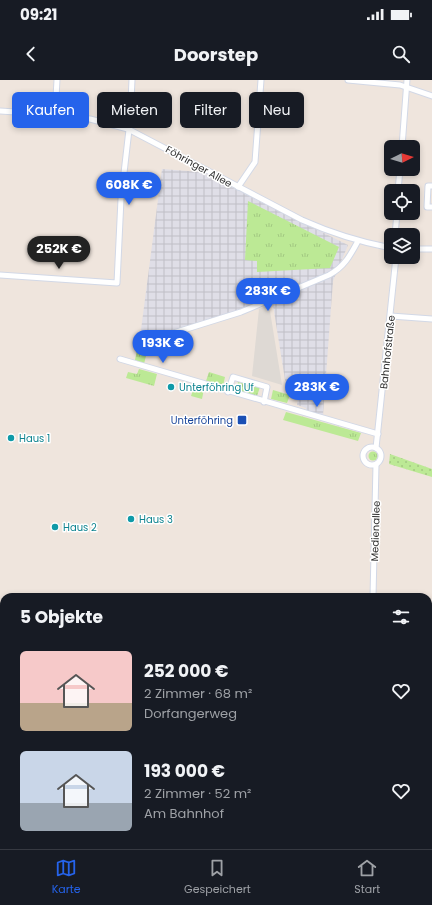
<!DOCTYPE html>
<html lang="de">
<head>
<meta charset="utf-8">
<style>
	body { margin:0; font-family:Poppins,sans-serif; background:#20242c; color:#f1f3f6; height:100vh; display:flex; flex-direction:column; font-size:15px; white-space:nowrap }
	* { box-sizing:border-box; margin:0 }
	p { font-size:13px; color:#9ea1a6 }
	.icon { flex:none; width:22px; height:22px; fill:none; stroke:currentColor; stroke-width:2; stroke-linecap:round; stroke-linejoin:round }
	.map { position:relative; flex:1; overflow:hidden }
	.sheet { position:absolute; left:0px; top:513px; width:432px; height:256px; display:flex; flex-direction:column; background:#171b24; border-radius:12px 12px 0 0; box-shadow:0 2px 6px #0003 }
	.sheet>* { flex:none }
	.hud { position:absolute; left:12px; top:12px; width:408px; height:36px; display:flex; gap:8px }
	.needle { width:26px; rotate:85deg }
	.fabs { position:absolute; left:384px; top:60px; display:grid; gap:8px }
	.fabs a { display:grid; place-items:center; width:36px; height:36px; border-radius:6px; background:#171b24; box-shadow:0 2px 6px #0003; font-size:20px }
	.price { position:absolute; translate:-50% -34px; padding:0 9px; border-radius:14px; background:#2563eb; color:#fff; font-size:13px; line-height:26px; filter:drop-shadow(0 1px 2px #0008) }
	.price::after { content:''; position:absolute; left:50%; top:24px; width:12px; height:9px; margin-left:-6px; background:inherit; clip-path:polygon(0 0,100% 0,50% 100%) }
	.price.active { background:#222; color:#fff }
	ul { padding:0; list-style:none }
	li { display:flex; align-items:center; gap:12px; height:100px; padding:0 20px }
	li span { display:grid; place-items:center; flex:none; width:112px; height:80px; border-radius:6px; color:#555 }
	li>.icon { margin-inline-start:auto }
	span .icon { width:48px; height:48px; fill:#fffc; stroke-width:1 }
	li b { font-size:17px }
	h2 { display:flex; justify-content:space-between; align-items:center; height:48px; padding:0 20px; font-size:17px }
	.chip { padding:0 14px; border-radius:6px; background:#171b24; box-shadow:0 2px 6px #0003; font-size:14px; line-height:36px }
	.chip.active { background:#2563eb; color:#fff }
	.status { display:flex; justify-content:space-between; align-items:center; height:28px; padding:0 20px; background:#171b24; direction:ltr }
	.status svg { height:11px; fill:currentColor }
	header { display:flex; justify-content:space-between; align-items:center; height:52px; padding:0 20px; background:#171b24; font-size:18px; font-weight:700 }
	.menu { display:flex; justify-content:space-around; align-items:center; height:56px; border-top:1px solid #363941; background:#171b24; font-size:11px; color:#9ea1a6 }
	.menu a { display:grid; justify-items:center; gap:2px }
	.menu .active { color:#2563eb }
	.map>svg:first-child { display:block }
</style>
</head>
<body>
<div class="status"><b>09:21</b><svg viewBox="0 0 49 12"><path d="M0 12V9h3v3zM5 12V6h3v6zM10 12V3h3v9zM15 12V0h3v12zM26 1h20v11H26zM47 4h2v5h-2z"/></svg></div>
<header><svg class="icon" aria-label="back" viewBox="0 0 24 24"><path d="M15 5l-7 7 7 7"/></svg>Doorstep<svg class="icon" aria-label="search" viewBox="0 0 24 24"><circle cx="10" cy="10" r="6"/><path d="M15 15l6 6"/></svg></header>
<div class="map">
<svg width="432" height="769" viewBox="0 0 432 769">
	<defs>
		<pattern id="industrial-grid" width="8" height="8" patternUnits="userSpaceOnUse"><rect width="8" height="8" fill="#dfdee7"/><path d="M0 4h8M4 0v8" fill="none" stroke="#c0bfc6"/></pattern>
		<pattern id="grass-tufts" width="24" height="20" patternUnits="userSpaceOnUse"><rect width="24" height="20" fill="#bce995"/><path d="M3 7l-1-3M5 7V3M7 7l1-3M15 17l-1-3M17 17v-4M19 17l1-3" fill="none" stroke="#a2c881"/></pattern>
		<pattern id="park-dots" width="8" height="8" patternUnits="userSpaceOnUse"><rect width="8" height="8" fill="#bce995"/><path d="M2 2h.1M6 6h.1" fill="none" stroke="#a2c881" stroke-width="1.8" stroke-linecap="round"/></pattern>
	</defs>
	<rect width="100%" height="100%" fill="#efe5dd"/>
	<!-- industrial -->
	<path fill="url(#industrial-grid)" d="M162 89 201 92 348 165 333 201 323 335 306 331V328L297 325 299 311 286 306 272 219 139 265Z"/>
	<!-- grass -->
	<g fill="url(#grass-tufts)">
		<path d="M248 121 339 167 330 188 257 192V181L245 180Z"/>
		<path d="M138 265 148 268 144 284 135 280Z"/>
		<path d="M139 289 157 294 154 306 126 298 128 292 137 294Z"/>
		<path d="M209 292 225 297 223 306 206 301Z"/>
		<path d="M238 302 260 307 257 316 236 311Z"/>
		<path d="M194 307 204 309 202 319 191 316Z"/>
		<path d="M273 310 290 315 287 323 271 319Z"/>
		<path d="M286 332 361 353 358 361 283 340Z"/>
		<circle cx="373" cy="376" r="4.5"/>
	</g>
	<!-- park -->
	<path fill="url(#park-dots)" d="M390 374 432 389V397L389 384Z"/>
	<!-- plaza -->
	<path fill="#ded9d4" d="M269 225 282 305 252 296 259 229Z"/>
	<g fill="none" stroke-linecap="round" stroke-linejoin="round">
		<defs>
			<g id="street">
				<path d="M348 0 400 5 432 16"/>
				<path d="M0 31 47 34 90 39 128 49 302 140C331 153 360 162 391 168"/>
				<path d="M55 35 57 0"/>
				<path d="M402 67 407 0"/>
				<path d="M432 106H428L427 127H432"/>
				<path d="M238 107 255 82 261 0"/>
				<path d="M398 111 400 89"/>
				<path d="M395 155 397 133"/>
				<path d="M413 169H432"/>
				<path d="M0 195 117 203 121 119 130 41 132 0"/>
				<path d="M391 236 432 239"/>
				<path d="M148 261 241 232 329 195C344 187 350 176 358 161"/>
				<path d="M120 279 378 354"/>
				<path d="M228 312 233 297 267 307 264 322"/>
				<circle cx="372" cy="376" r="9"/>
				<path d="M376 368 396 177"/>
				<path d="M373 517 376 385"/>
				<path d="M428 591H432"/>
				<path d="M0 682 4 683"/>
				<path d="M356 769V765"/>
			</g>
		</defs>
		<!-- street casing -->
		<use href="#street" stroke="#d2d8e6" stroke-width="7"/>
		<!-- street -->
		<use href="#street" stroke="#fff" stroke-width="5"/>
	</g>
	<!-- markers -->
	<g fill="#0f9aa8" stroke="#fff" stroke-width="1.5">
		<circle cx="171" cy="307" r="4"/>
		<circle cx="11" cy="358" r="4"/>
		<circle cx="131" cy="439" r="4"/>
		<circle cx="55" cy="447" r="4"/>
	</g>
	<rect fill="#1a4fb4" stroke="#fff" stroke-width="1.5" x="237" y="335" width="10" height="10" rx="2"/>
	<g text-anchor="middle" stroke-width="3" stroke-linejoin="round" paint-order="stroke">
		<!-- street labels -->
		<g font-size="10" fill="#2c2c2c" stroke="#fff">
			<text transform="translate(199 86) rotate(29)" y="4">Föhringer Allee</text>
			<text transform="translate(387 272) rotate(-84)" y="4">Bahnhofstraße</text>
			<text transform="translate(375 451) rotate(-88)" y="4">Medienallee</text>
		</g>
		<!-- culture labels -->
		<g font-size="10" fill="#0d838f" stroke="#fff" text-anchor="start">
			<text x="179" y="311">Unterföhring Uf</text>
			<text x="19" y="362">Haus 1</text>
			<text x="139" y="443">Haus 3</text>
			<text x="63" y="451">Haus 2</text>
		</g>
		<!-- transit labels -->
		<g font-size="10" fill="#164399" stroke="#fff" text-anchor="end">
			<text x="233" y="344">Unterföhring</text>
		</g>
	</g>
</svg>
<div class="fabs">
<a><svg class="needle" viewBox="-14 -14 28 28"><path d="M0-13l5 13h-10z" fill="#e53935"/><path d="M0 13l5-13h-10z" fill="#9ea1a6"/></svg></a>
<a><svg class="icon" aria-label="locate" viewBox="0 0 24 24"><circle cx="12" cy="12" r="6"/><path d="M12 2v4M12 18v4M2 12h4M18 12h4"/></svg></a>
<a><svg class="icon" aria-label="layers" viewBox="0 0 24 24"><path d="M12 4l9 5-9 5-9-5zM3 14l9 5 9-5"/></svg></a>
</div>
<b class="price" style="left:129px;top:126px">608K €</b>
<b class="price active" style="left:59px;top:190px">252K €</b>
<b class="price" style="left:268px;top:232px">283K €</b>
<b class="price" style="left:163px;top:284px">193K €</b>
<b class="price" style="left:317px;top:328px">283K €</b>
<div class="hud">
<a class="chip active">Kaufen</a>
<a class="chip">Mieten</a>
<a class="chip">Filter</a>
<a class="chip">Neu</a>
</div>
<section class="sheet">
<h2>5 Objekte<svg class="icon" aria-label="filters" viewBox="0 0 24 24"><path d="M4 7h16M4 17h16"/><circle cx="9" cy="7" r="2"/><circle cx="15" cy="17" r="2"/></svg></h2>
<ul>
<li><span style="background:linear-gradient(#f6c9c9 65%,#b9a48a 0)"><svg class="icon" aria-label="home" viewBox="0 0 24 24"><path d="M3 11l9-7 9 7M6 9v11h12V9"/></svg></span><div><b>252 000 €</b><p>2 Zimmer · 68 m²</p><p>Dorfangerweg</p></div><svg class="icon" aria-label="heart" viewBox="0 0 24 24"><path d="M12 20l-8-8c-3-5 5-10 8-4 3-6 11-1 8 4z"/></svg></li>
<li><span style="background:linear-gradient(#c9d6e8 65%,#9aa5b1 0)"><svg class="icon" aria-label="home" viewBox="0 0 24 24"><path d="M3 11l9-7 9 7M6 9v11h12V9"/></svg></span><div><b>193 000 €</b><p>2 Zimmer · 52 m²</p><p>Am Bahnhof</p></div><svg class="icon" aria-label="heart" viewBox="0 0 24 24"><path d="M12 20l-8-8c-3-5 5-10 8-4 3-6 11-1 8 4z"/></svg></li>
</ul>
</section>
</div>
<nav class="menu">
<a class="active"><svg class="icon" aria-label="map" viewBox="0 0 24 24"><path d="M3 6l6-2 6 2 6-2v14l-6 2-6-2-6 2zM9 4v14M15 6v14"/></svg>Karte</a>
<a><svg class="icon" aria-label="saved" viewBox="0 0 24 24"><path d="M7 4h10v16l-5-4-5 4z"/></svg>Gespeichert</a>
<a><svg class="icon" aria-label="home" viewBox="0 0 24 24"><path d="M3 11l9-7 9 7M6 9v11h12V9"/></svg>Start</a>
</nav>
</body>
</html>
